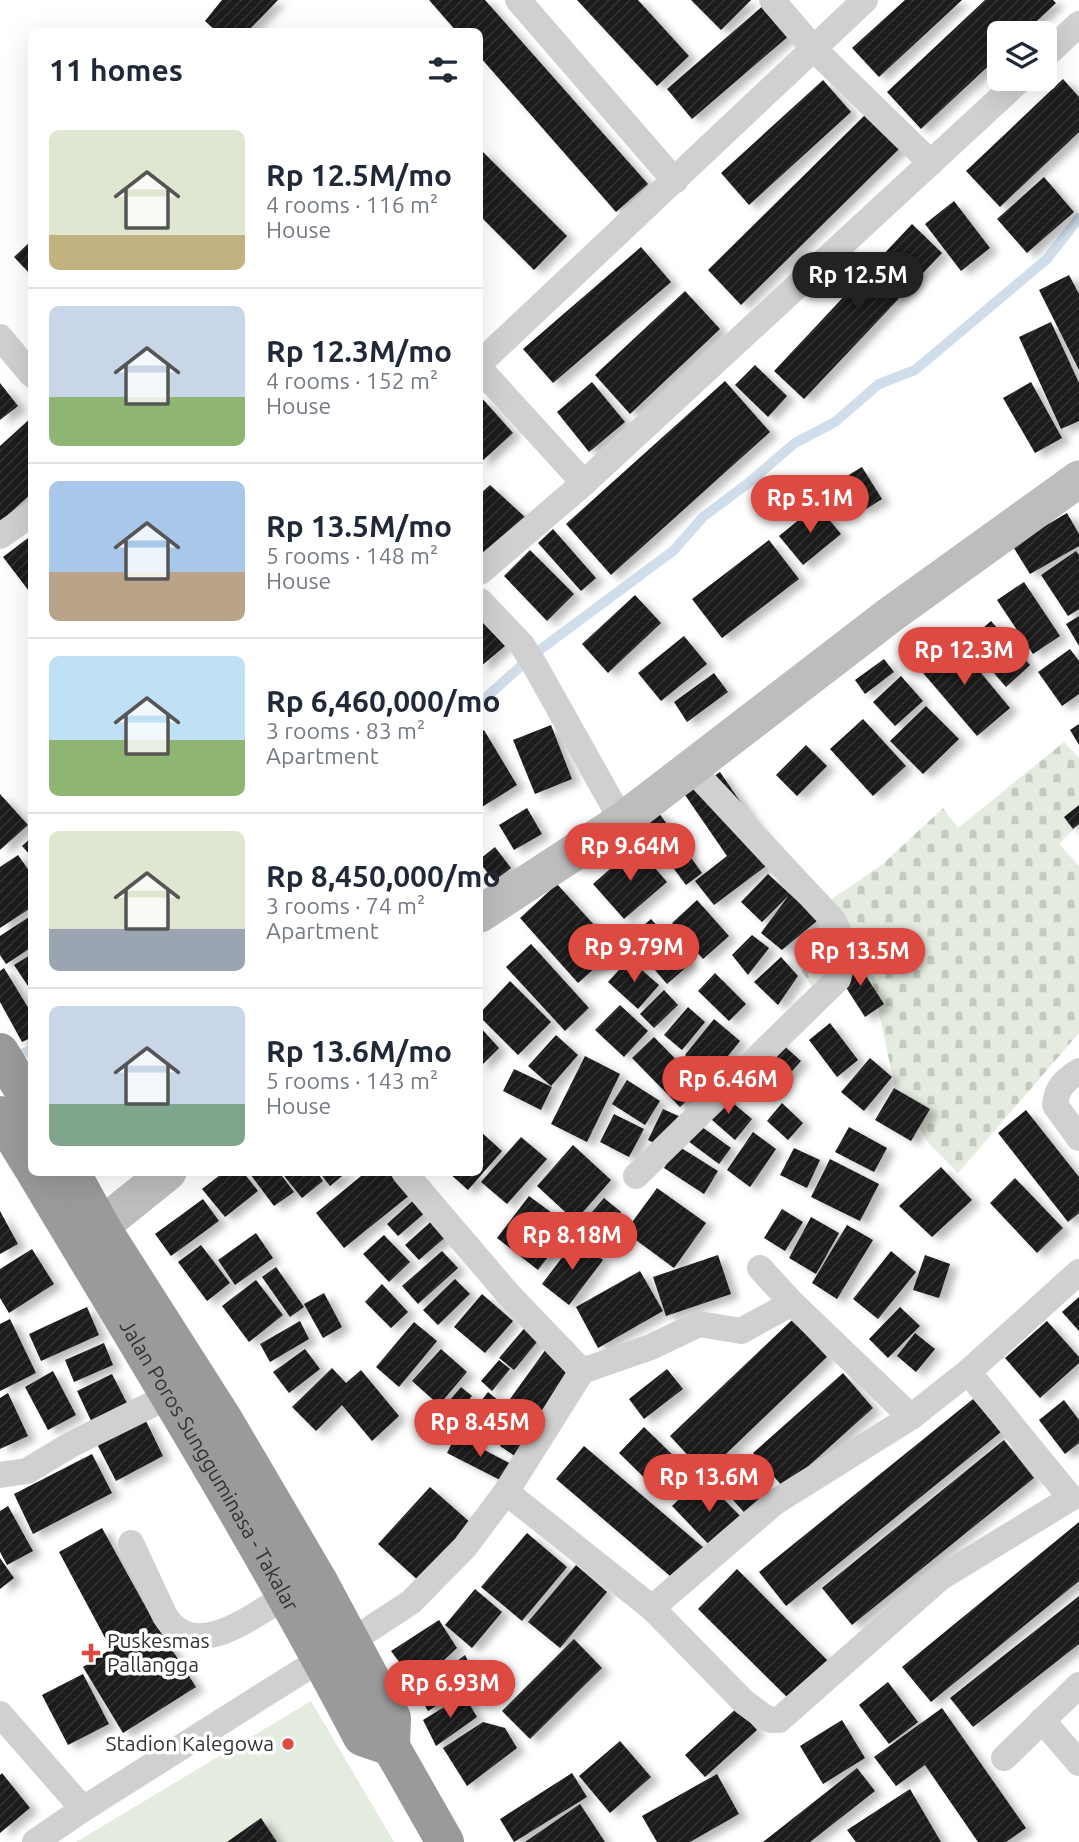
<!DOCTYPE html>
<html lang="en">
<head>
<meta charset="utf-8">
<style>
	body { margin:0; font-family:Ubuntu,sans-serif; background:#f6f6f7; color:#1f2937; height:100vh; display:flex; flex-direction:column; font-size:26px; white-space:nowrap }
	* { box-sizing:border-box; margin:0 }
	p { font-size:23px; color:#747a83 }
	.icon { flex:none; width:38px; height:38px; fill:none; stroke:currentColor; stroke-width:2; stroke-linecap:round; stroke-linejoin:round }
	.map { position:relative; flex:1; overflow:hidden }
	.sheet { position:absolute; left:28px; top:28px; width:455px; height:1148px; display:flex; flex-direction:column; background:#fff; border-radius:10px; box-shadow:0 7px 28px #0002 }
	.sheet>* { flex:none }
	.tools { position:absolute; left:987px; top:21px; display:grid; gap:14px }
	.tools a { display:grid; place-items:center; width:70px; height:70px; border-radius:10px; background:#fff; box-shadow:0 7px 28px #0002; font-size:35px }
	.price { position:absolute; translate:-50% -60px; padding:0 16px; border-radius:24px; background:#dc4a42; color:#fff; font-size:23px; line-height:46px; filter:drop-shadow(0 2px 4px #0008) }
	.price::after { content:''; position:absolute; left:50%; top:42px; width:21px; height:16px; margin-left:-10px; background:inherit; clip-path:polygon(0 0,100% 0,50% 100%) }
	.price.selected { background:#222; color:#fff }
	ul { padding:0; list-style:none }
	li { display:flex; align-items:center; gap:21px; height:175px; padding:0 21px }
	li+li { border-top:2px solid #e0e1e3 }
	li span { display:grid; place-items:center; flex:none; width:196px; height:140px; border-radius:10px; color:#555 }
	li>.icon { margin-inline-start:auto }
	span .icon { width:84px; height:84px; fill:#fffc; stroke-width:1 }
	li b { font-size:30px }
	h2 { display:flex; justify-content:space-between; align-items:center; height:84px; padding:0 21px; font-size:30px }
	.map>svg:first-child { display:block }
</style>
</head>
<body>
<div class="map">
<svg width="1079" height="1842" viewBox="0 0 1079 1842">
	<defs>
		<pattern id="cemetery-stones" width="16" height="16" patternUnits="userSpaceOnUse" patternTransform="scale(1.75)"><rect width="16" height="16" fill="#e4ebdf"/><path d="M2 7V4a2 2 0 0 1 4 0v3zM10 15v-3a2 2 0 0 1 4 0v3z" fill="#c4cac0"/></pattern>
		<pattern id="building-hatch" width="6" height="6" patternUnits="userSpaceOnUse" patternTransform="scale(1.75)"><rect width="6" height="6" fill="#1a1a1a"/><path d="M-1 1l2-2M0 6l6-6M5 7l2-2" fill="none" stroke="#333"/></pattern>
		<filter id="shadow"><feDropShadow dx="8" dy="4.5" stdDeviation="3.5" flood-color="#0004"/></filter>
	</defs>
	<rect width="100%" height="100%" fill="#fff"/>
	<!-- green -->
	<path fill="#e4ebdf" d="M311 1701 394 1842H76Z"/>
	<!-- cemetery -->
	<path fill="url(#cemetery-stones)" d="M1064 742 1079 758V824L1059 844 1079 866V1033L958 1173 930 1145 896 1092 864 944 814 990 796 962 831 920 829 901 884 863 943 808 958 828Z"/>
	<g fill="none" stroke-linecap="round" stroke-linejoin="round">
		<!-- stream -->
		<g stroke="#d0deec" stroke-width="10">
			<path d="M480 703 533 655 673 551 703 517 747 484 795 443 835 422 879 384 915 370 1047 259 1079 218"/>
			<path d="M12 1058 32 1050"/>
		</g>
	</g>
	<!-- building -->
	<g fill="url(#building-hatch)" filter="url(#shadow)">
		<path d="M222 0H278L247 32H217L205 21Z"/>
		<path d="M429 0H485L648 184 616 212 480 57V32H457Z"/>
		<path d="M577 0H638L689 56 657 86Z"/>
		<path d="M691 0H751L721 30Z"/>
		<path d="M905 0H962L879 77 852 48Z"/>
		<path d="M985 0H1053L1056 3 1024 33H999V56L921 129 887 92Z"/>
		<path d="M765 4 791 34 692 119 667 89Z"/>
		<path d="M1063 79 1079 97V132L1000 207 966 171Z"/>
		<path d="M823 80 851 112 749 205 721 173Z"/>
		<path d="M869 111 902 146 741 305 708 270Z"/>
		<path d="M480 149 567 236 534 270 480 216Z"/>
		<path d="M1044 177 1074 212 1027 253 997 219Z"/>
		<path d="M954 201 990 248 961 271 925 224Z"/>
		<path d="M912 224 942 253 804 399 774 371Z"/>
		<path d="M32 240V276L14 257Z"/>
		<path d="M641 247 671 282 553 383 523 349Z"/>
		<path d="M1069 275 1079 294V370L1039 290Z"/>
		<path d="M685 291 720 329 630 414 595 375Z"/>
		<path d="M1051 322 1079 383V421L1061 429 1019 337Z"/>
		<path d="M755 365 787 396 768 417 735 385Z"/>
		<path d="M725 381 770 432 611 575 566 524Z"/>
		<path d="M592 382 625 422 589 452 557 412Z"/>
		<path d="M1031 382 1062 438 1035 453 1003 398Z"/>
		<path d="M0 383 18 406 0 420Z"/>
		<path d="M480 396 513 433 480 463Z"/>
		<path d="M32 417V493L0 522V446Z"/>
		<path d="M862 467 882 499 863 511 842 479Z"/>
		<path d="M490 485 526 518 480 555V494Z"/>
		<path d="M817 505 841 534 803 565 779 536Z"/>
		<path d="M1067 513 1079 534V546L1030 574 1012 545Z"/>
		<path d="M553 529 596 578 581 591 538 543Z"/>
		<path d="M32 535V595L3 557Z"/>
		<path d="M769 540 799 579 722 638 692 599Z"/>
		<path d="M530 550 574 594 547 621 504 576Z"/>
		<path d="M1076 551 1079 555V609L1068 616 1041 575Z"/>
		<path d="M1024 582 1060 636 1033 654 997 600Z"/>
		<path d="M635 595 661 623 608 673 582 644Z"/>
		<path d="M480 616 505 646 480 667Z"/>
		<path d="M1079 616V646L1066 624Z"/>
		<path d="M991 621 1030 665 1006 687 967 642Z"/>
		<path d="M684 636 707 664 661 701 638 673Z"/>
		<path d="M952 638 1010 708 977 736 918 667Z"/>
		<path d="M1070 649 1079 661V694L1062 706 1038 672Z"/>
		<path d="M884 659 894 672 865 694 855 680Z"/>
		<path d="M714 673 728 692 687 722 674 702Z"/>
		<path d="M901 676 923 701 895 726 873 702Z"/>
		<path d="M926 706 959 739 923 774 890 741Z"/>
		<path d="M863 719 906 766 873 796 830 749Z"/>
		<path d="M1079 724V745L1070 730Z"/>
		<path d="M551 725 572 779 535 794 513 740Z"/>
		<path d="M484 730 517 785 482 807 480 803V733Z"/>
		<path d="M806 745 827 766 797 796 776 775Z"/>
		<path d="M720 772 778 857 714 905 695 881 727 856 685 795Z"/>
		<path d="M0 794 28 825 0 850Z"/>
		<path d="M1079 805V824L1073 829 1064 817Z"/>
		<path d="M527 808 542 834 514 850 499 825Z"/>
		<path d="M656 809 702 873 686 885 639 822Z"/>
		<path d="M32 837V857L22 846Z"/>
		<path d="M636 846 667 882 624 919 593 884Z"/>
		<path d="M495 847 511 868 494 881 480 863V859Z"/>
		<path d="M18 855 32 875V907L0 928V867Z"/>
		<path d="M768 874 818 920 782 950 761 933 789 895 762 922 741 902Z"/>
		<path d="M557 884 616 949 578 983 520 918Z"/>
		<path d="M697 900 729 936 703 959 672 923Z"/>
		<path d="M32 915V947L6 964 0 955V936Z"/>
		<path d="M651 919 691 963 667 984 628 939Z"/>
		<path d="M752 935 769 948 748 975 732 955Z"/>
		<path d="M531 944 589 1008 565 1031 506 967Z"/>
		<path d="M32 954V992L14 965Z"/>
		<path d="M781 957 798 976 778 1005 754 982Z"/>
		<path d="M629 959 659 985 638 1009 608 982Z"/>
		<path d="M855 959 884 1004 865 1017 836 972Z"/>
		<path d="M4 968 32 1014V1037L22 1042 0 1002V971Z"/>
		<path d="M715 973 746 1004 729 1021 698 991Z"/>
		<path d="M510 981 551 1022 518 1055 480 1017V1013Z"/>
		<path d="M664 990 678 1005 654 1028 640 1014Z"/>
		<path d="M620 1005 648 1031 624 1057 595 1030Z"/>
		<path d="M688 1007 705 1022 682 1050 664 1035Z"/>
		<path d="M714 1019 740 1041 711 1077 685 1055Z"/>
		<path d="M830 1023 858 1060 837 1077 809 1040Z"/>
		<path d="M480 1027 499 1048 480 1067Z"/>
		<path d="M771 1034 801 1061 769 1097 739 1070Z"/>
		<path d="M556 1035 578 1055 551 1086 528 1066Z"/>
		<path d="M654 1037 702 1086 680 1107 632 1058Z"/>
		<path d="M585 1056 620 1074 587 1142 551 1124Z"/>
		<path d="M870 1058 892 1077 864 1111 841 1092Z"/>
		<path d="M514 1069 552 1087 541 1110 503 1091Z"/>
		<path d="M627 1080 660 1101 645 1125 612 1104Z"/>
		<path d="M894 1088 930 1109 911 1141 875 1120Z"/>
		<path d="M721 1093 752 1119 735 1140 704 1113Z"/>
		<path d="M782 1103 803 1123 788 1140 767 1121Z"/>
		<path d="M663 1109 685 1119 669 1151 648 1140Z"/>
		<path d="M1026 1110 1079 1177V1213L1068 1222 998 1133Z"/>
		<path d="M614 1114 644 1129 629 1157 600 1142Z"/>
		<path d="M695 1122 731 1148 719 1164 684 1138Z"/>
		<path d="M849 1127 887 1148 874 1172 835 1152Z"/>
		<path d="M480 1131 502 1151 468 1190 448 1172H480Z"/>
		<path d="M753 1132 776 1149 750 1187 727 1170Z"/>
		<path d="M521 1137 547 1159 507 1204 481 1182Z"/>
		<path d="M573 1145 611 1180 575 1221 537 1186Z"/>
		<path d="M678 1146 718 1171 704 1194 664 1168Z"/>
		<path d="M794 1148 820 1160 807 1188 780 1175Z"/>
		<path d="M830 1159 879 1184 860 1221 811 1197Z"/>
		<path d="M941 1167 972 1200 932 1237 899 1206Z"/>
		<path d="M224 1172H243L258 1191 225 1217 202 1189Z"/>
		<path d="M252 1172H279L294 1192 274 1206 250 1174Z"/>
		<path d="M281 1172H317L323 1181 302 1198Z"/>
		<path d="M319 1172H347L330 1186Z"/>
		<path d="M366 1172H393L411 1194 344 1248 316 1213Z"/>
		<path d="M1015 1178 1063 1228 1037 1253 990 1203Z"/>
		<path d="M657 1188 706 1223 674 1268 625 1232Z"/>
		<path d="M529 1196 571 1227 538 1270 497 1238Z"/>
		<path d="M416 1198 427 1211 398 1236 387 1224Z"/>
		<path d="M604 1198 621 1212 604 1234 586 1219Z"/>
		<path d="M203 1199 219 1221 171 1256 155 1234Z"/>
		<path d="M782 1209 803 1222 785 1251 764 1238Z"/>
		<path d="M0 1211 18 1244 0 1254Z"/>
		<path d="M811 1217 839 1233 816 1274 789 1258Z"/>
		<path d="M435 1218 449 1234 419 1260 405 1245Z"/>
		<path d="M847 1225 873 1240 837 1299 812 1283Z"/>
		<path d="M256 1233 273 1258 235 1285 218 1260Z"/>
		<path d="M384 1235 410 1262 389 1282 363 1254Z"/>
		<path d="M576 1239 603 1260 569 1305 542 1284Z"/>
		<path d="M201 1245 230 1283 207 1301 178 1262Z"/>
		<path d="M32 1249 54 1284 9 1313 0 1298V1269Z"/>
		<path d="M442 1251 458 1268 418 1304 402 1286Z"/>
		<path d="M891 1251 916 1272 878 1319 853 1299Z"/>
		<path d="M718 1255 731 1294 666 1316 653 1277Z"/>
		<path d="M925 1255 950 1264 939 1298 913 1290Z"/>
		<path d="M276 1267 304 1307 290 1317 262 1277Z"/>
		<path d="M640 1271 663 1311 598 1348 576 1307Z"/>
		<path d="M455 1279 470 1294 438 1325 423 1310Z"/>
		<path d="M256 1280 283 1315 249 1342 222 1306Z"/>
		<path d="M382 1284 408 1312 391 1328 365 1302Z"/>
		<path d="M324 1293 342 1327 323 1338 304 1304Z"/>
		<path d="M482 1294 513 1321 485 1353 454 1327Z"/>
		<path d="M1079 1297V1331L1062 1312Z"/>
		<path d="M87 1307 99 1335 41 1361 29 1334Z"/>
		<path d="M900 1307 920 1326 888 1358 869 1339Z"/>
		<path d="M10 1319 36 1373 0 1391V1324Z"/>
		<path d="M792 1320 827 1357 705 1474 670 1436Z"/>
		<path d="M300 1321 309 1339 270 1362 260 1344Z"/>
		<path d="M1047 1321 1079 1357V1363L1040 1398 1005 1358Z"/>
		<path d="M414 1322 437 1341 399 1387 376 1367Z"/>
		<path d="M528 1324 542 1336 514 1370 499 1358Z"/>
		<path d="M915 1333 935 1349 916 1372 897 1356Z"/>
		<path d="M104 1343 113 1365 74 1382 65 1360Z"/>
		<path d="M305 1349 320 1369 289 1393 273 1372Z"/>
		<path d="M441 1349 467 1372 439 1405 412 1381Z"/>
		<path d="M546 1349 573 1368 531 1426 539 1431 519 1459 500 1446 521 1418 505 1406Z"/>
		<path d="M499 1360 510 1369 492 1391 481 1381Z"/>
		<path d="M332 1368 346 1383 361 1370 399 1416 372 1441 342 1405 316 1431 292 1407Z"/>
		<path d="M667 1369 683 1389 644 1419 629 1399Z"/>
		<path d="M53 1371 76 1415 48 1430 25 1387Z"/>
		<path d="M843 1373 873 1408 784 1488 753 1453Z"/>
		<path d="M112 1374 131 1411 95 1429 77 1391Z"/>
		<path d="M461 1387 472 1396 449 1423 438 1414Z"/>
		<path d="M488 1392 505 1406 478 1440 461 1427Z"/>
		<path d="M8 1393 28 1436 0 1449V1398Z"/>
		<path d="M973 1399 1001 1432 786 1606 759 1572Z"/>
		<path d="M1064 1400 1079 1420V1443L1065 1454 1039 1420Z"/>
		<path d="M145 1419 163 1456 116 1481 97 1444Z"/>
		<path d="M644 1427 684 1466 659 1492 619 1453Z"/>
		<path d="M456 1435 513 1465 504 1482 447 1453Z"/>
		<path d="M1004 1440 1034 1478 852 1625 822 1588Z"/>
		<path d="M584 1446 704 1548 676 1581 556 1479Z"/>
		<path d="M92 1454 112 1493 33 1534 14 1494Z"/>
		<path d="M746 1470 773 1500 751 1520 724 1490Z"/>
		<path d="M702 1477 745 1521 715 1551 672 1506Z"/>
		<path d="M430 1487 472 1524 420 1582 378 1544Z"/>
		<path d="M8 1506 33 1551 7 1565 0 1552V1511Z"/>
		<path d="M1079 1522V1581L931 1702 902 1667Z"/>
		<path d="M102 1528 154 1622 196 1687 123 1733 83 1667 111 1649 59 1552Z"/>
		<path d="M527 1533 567 1567 522 1621 481 1587Z"/>
		<path d="M0 1558 14 1578 0 1589Z"/>
		<path d="M576 1565 607 1592 560 1648 528 1622Z"/>
		<path d="M737 1569 832 1665 794 1704 698 1609Z"/>
		<path d="M475 1589 502 1612 472 1648 445 1625Z"/>
		<path d="M1079 1596V1644L973 1727 950 1698Z"/>
		<path d="M439 1620 457 1648 430 1673 414 1682 391 1651Z"/>
		<path d="M574 1639 602 1668 530 1739 502 1711Z"/>
		<path d="M465 1655 478 1681 428 1711 415 1689 437 1676Z"/>
		<path d="M83 1674 109 1724 68 1745 42 1695Z"/>
		<path d="M888 1682 918 1722 889 1744 859 1705Z"/>
		<path d="M464 1695 477 1717 436 1746 423 1720Z"/>
		<path d="M737 1708 757 1730 705 1777 685 1755Z"/>
		<path d="M942 1708 1026 1828 1006 1842H978L925 1765 896 1786 874 1757Z"/>
		<path d="M842 1720 865 1758 823 1784 800 1746Z"/>
		<path d="M483 1722 505 1728 517 1748 467 1786 443 1748Z"/>
		<path d="M620 1741 651 1777 610 1813 579 1776Z"/>
		<path d="M857 1768 875 1791 810 1842H763Z"/>
		<path d="M2 1773 30 1808 0 1833V1775Z"/>
		<path d="M572 1773 587 1797 514 1842 500 1819Z"/>
		<path d="M717 1774 739 1814 690 1842H657L642 1816Z"/>
		<path d="M910 1789 941 1842H856L847 1830Z"/>
		<path d="M580 1804 605 1842H525Z"/>
		<path d="M261 1818 277 1842H227Z"/>
	</g>
	<g fill="none" stroke-linecap="round" stroke-linejoin="round">
		<!-- street -->
		<g stroke="#d0d0d0" stroke-width="26">
			<path d="M518 0 675 181"/>
			<path d="M772 0 814 49 931 163"/>
			<path d="M1045 56 1079 24"/>
			<path d="M0 337 32 375"/>
			<path d="M480 363 865 0"/>
			<path d="M480 369 584 483"/>
			<path d="M0 536 32 514"/>
			<path d="M480 572 584 483 1021 79"/>
			<path d="M480 601 522 645 534 664 622 821"/>
			<path d="M1079 1071C1064 1081 1057 1087 1055 1105L1079 1138"/>
			<path d="M404 1172 509 1295 582 1371"/>
			<path d="M636 1176 838 979 846 947 833 920 691 768"/>
			<path d="M760 1268 792 1303 911 1417"/>
			<path d="M0 1475 27 1471 72 1444 169 1396"/>
			<path d="M506 1492 652 1608 744 1702 763 1716 771 1720H779L940 1578 1071 1498 968 1372"/>
			<path d="M131 1543 165 1616C195 1663 251 1616 285 1597"/>
			<path d="M652 1608 774 1503 911 1417 968 1372 1079 1272"/>
			<path d="M350 1642 411 1602 465 1547 506 1492 582 1371 651 1347 699 1324 741 1331 792 1303"/>
			<path d="M0 1714 83 1809"/>
			<path d="M1042 1720 1079 1763"/>
			<path d="M1004 1758 1079 1685"/>
			<path d="M35 1842 83 1809 321 1659"/>
		</g>
		<!-- secondary -->
		<g stroke="#bdbdbd" stroke-width="37">
			<path d="M480 914 622 821 890 615 1079 479"/>
			<path d="M101 1226 168 1172"/>
		</g>
		<!-- highway -->
		<g stroke="#9a9a9a" stroke-width="38">
			<path d="M0 1052 32 1105"/>
			<path d="M0 1115 32 1167"/>
			<path id="s1" d="M35 1172C147 1359 261 1544 362 1737L391 1747"/>
			<path d="M71 1172 103 1230 224 1420 318 1580 392 1718 391 1747 445 1842"/>
		</g>
	</g>
	<!-- markers -->
	<g fill="#dc4a42" stroke="#fff" stroke-width="2.5">
		<path d="M87.5 1642.5h7v7h7v7h-7v7h-7v-7h-7v-7h7z"/>
		<circle cx="288" cy="1744" r="7"/>
	</g>
	<g text-anchor="middle" stroke-width="7" stroke-linejoin="round" paint-order="stroke">
		<!-- street labels -->
		<g font-size="21" fill="#333" stroke="#fff">
			<text dy="7" stroke="none"><textPath href="#s1" startOffset="341">Jalan Poros Sungguminasa - Takalar</textPath></text>
		</g>
		<!-- poi labels -->
		<g font-size="21" fill="#333" stroke="#fff" text-anchor="start">
			<text x="107" y="1648">Puskesmas<tspan x="107" dy="24">Pallangga</tspan></text>
			<text x="274" y="1751" text-anchor="end">Stadion Kalegowa</text>
		</g>
	</g>
</svg>
<div class="tools">
<a><svg class="icon" aria-label="layers" viewBox="0 0 24 24"><path d="M12 4l9 5-9 5-9-5zM3 14l9 5 9-5"/></svg></a>
</div>
<b class="price selected" style="left:858px;top:312px">Rp 12.5M</b>
<b class="price" style="left:810px;top:535px">Rp 5.1M</b>
<b class="price" style="left:964px;top:687px">Rp 12.3M</b>
<b class="price" style="left:630px;top:883px">Rp 9.64M</b>
<b class="price" style="left:634px;top:984px">Rp 9.79M</b>
<b class="price" style="left:860px;top:988px">Rp 13.5M</b>
<b class="price" style="left:728px;top:1116px">Rp 6.46M</b>
<b class="price" style="left:572px;top:1272px">Rp 8.18M</b>
<b class="price" style="left:480px;top:1459px">Rp 8.45M</b>
<b class="price" style="left:709px;top:1514px">Rp 13.6M</b>
<b class="price" style="left:450px;top:1720px">Rp 6.93M</b>
<section class="sheet">
<h2>11 homes<svg class="icon" aria-label="filters" viewBox="0 0 24 24"><path d="M4 7h16M4 17h16"/><circle cx="9" cy="7" r="2"/><circle cx="15" cy="17" r="2"/></svg></h2>
<ul>
<li><span style="background:linear-gradient(#dfe7d0 75%,#c2b280 0)"><svg class="icon" aria-label="home" viewBox="0 0 24 24"><path d="M3 11l9-7 9 7M6 9v11h12V9"/></svg></span><div><b>Rp 12.5M/mo</b><p>4 rooms · 116 m²</p><p>House</p></div></li>
<li><span style="background:linear-gradient(#c9d6e8 65%,#8fb573 0)"><svg class="icon" aria-label="home" viewBox="0 0 24 24"><path d="M3 11l9-7 9 7M6 9v11h12V9"/></svg></span><div><b>Rp 12.3M/mo</b><p>4 rooms · 152 m²</p><p>House</p></div></li>
<li><span style="background:linear-gradient(#a9c7e8 65%,#b9a48a 0)"><svg class="icon" aria-label="home" viewBox="0 0 24 24"><path d="M3 11l9-7 9 7M6 9v11h12V9"/></svg></span><div><b>Rp 13.5M/mo</b><p>5 rooms · 148 m²</p><p>House</p></div></li>
<li><span style="background:linear-gradient(#bfe0f5 60%,#8fb573 0)"><svg class="icon" aria-label="home" viewBox="0 0 24 24"><path d="M3 11l9-7 9 7M6 9v11h12V9"/></svg></span><div><b>Rp 6,460,000/mo</b><p>3 rooms · 83 m²</p><p>Apartment</p></div></li>
<li><span style="background:linear-gradient(#dfe7d0 70%,#9aa5b1 0)"><svg class="icon" aria-label="home" viewBox="0 0 24 24"><path d="M3 11l9-7 9 7M6 9v11h12V9"/></svg></span><div><b>Rp 8,450,000/mo</b><p>3 rooms · 74 m²</p><p>Apartment</p></div></li>
<li><span style="background:linear-gradient(#c9d6e8 70%,#7fa58c 0)"><svg class="icon" aria-label="home" viewBox="0 0 24 24"><path d="M3 11l9-7 9 7M6 9v11h12V9"/></svg></span><div><b>Rp 13.6M/mo</b><p>5 rooms · 143 m²</p><p>House</p></div></li>
</ul>
</section>
</div>
</body>
</html>
